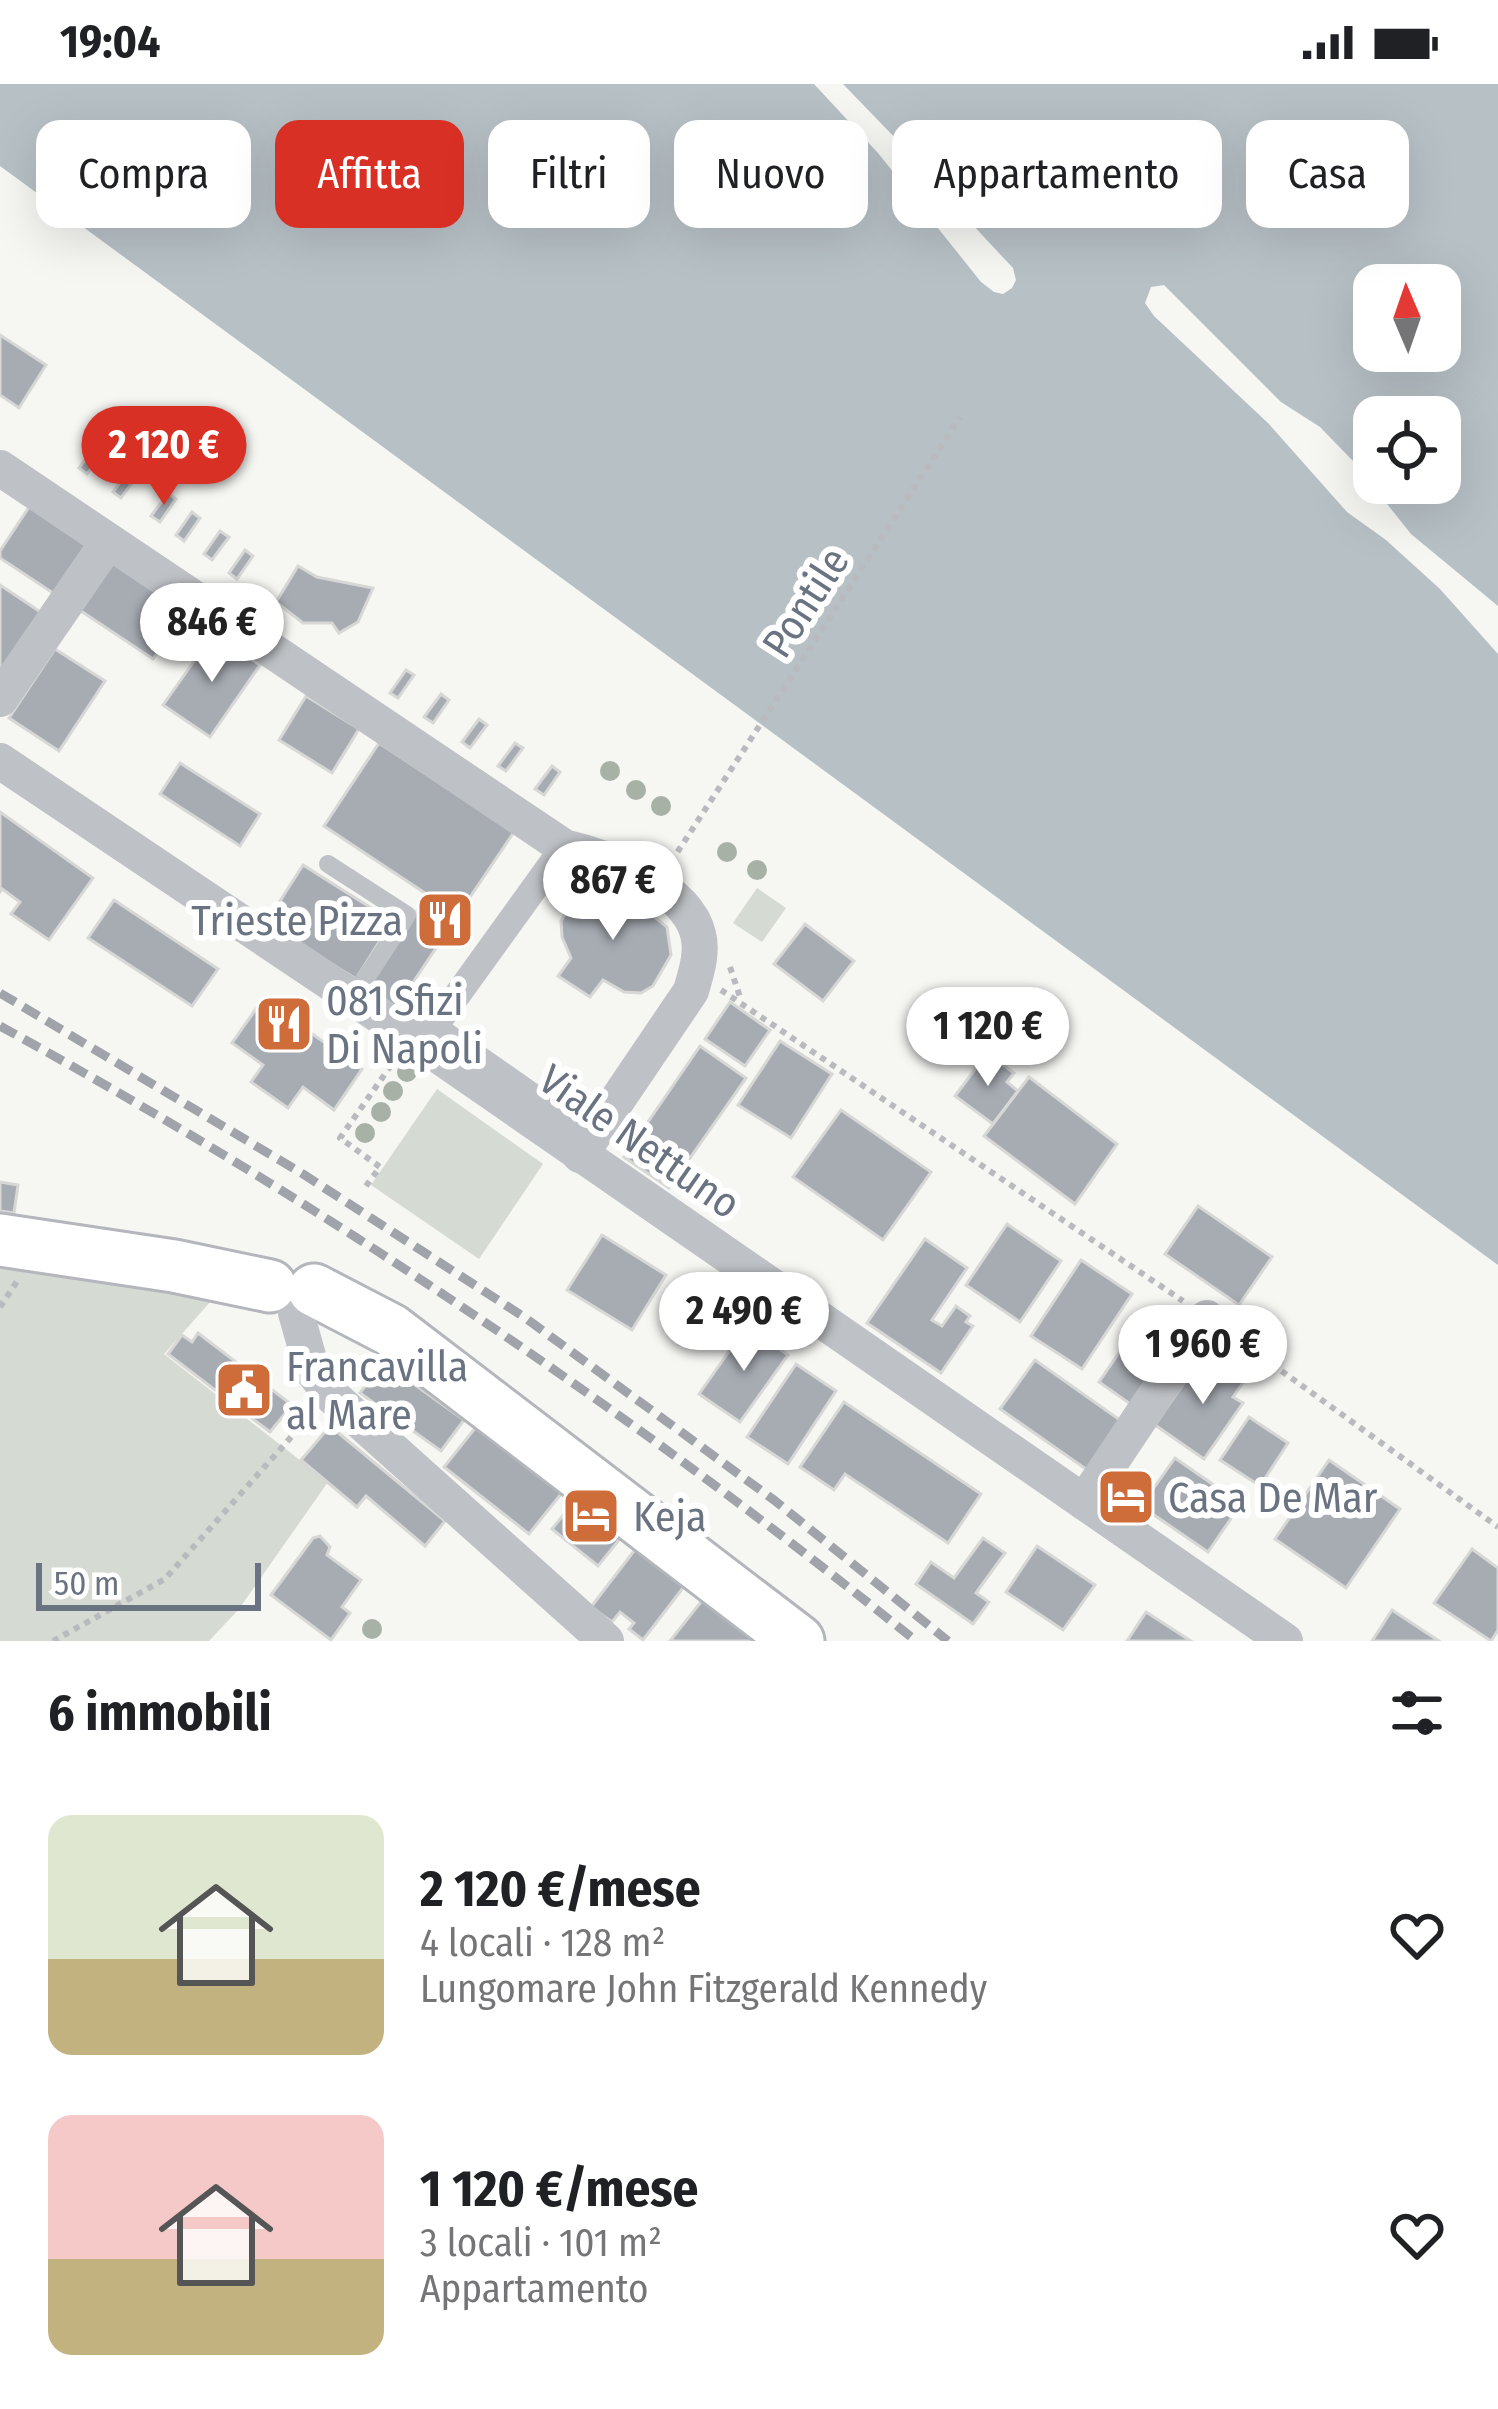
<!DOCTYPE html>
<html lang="it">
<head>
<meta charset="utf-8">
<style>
	body { margin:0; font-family:"Fira Sans Condensed",sans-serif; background:#f2f2f2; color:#202124; height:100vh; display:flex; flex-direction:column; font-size:45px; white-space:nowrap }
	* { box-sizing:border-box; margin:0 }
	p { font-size:39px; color:#757577 }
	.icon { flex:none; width:66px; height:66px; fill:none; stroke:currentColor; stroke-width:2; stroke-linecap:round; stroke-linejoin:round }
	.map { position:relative; height:1557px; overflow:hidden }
	.drawer { display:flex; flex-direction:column; background:#fff; flex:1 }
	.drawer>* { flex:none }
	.hud { position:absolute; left:36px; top:36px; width:1428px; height:108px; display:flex; gap:24px }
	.needle { width:78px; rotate:358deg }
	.fabs { position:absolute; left:1353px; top:180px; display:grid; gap:24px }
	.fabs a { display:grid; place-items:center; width:108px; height:108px; border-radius:24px; background:#fff; box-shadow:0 12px 48px #0002; font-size:60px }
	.scale { position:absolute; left:36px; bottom:30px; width:225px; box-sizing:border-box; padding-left:12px; border:6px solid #697381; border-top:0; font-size:33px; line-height:42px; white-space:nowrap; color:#697381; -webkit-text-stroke:9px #fff; paint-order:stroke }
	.price { position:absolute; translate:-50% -102px; padding:0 27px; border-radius:42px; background:#fff; color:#222; font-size:39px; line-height:78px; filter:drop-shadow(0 3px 6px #0008) }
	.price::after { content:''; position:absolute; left:50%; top:72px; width:36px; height:27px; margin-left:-18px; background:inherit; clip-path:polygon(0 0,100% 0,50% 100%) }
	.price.on { background:#d93025; color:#fff }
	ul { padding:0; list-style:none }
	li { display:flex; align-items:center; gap:36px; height:300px; padding:0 48px }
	li span { display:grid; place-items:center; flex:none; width:336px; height:240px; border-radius:24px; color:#555 }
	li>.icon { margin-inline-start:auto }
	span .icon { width:144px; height:144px; fill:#fffc; stroke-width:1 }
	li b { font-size:51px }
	h2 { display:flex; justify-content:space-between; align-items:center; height:144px; padding:0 48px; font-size:51px }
	.pill { padding:0 42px; border-radius:24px; background:#fff; box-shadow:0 12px 48px #0002; font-size:42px; line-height:108px }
	.pill.on { background:#d93025; color:#fff }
	.status { display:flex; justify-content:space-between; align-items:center; height:84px; padding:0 60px; background:#fff; direction:ltr }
	.status svg { height:33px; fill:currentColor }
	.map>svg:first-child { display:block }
</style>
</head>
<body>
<div class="status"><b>19:04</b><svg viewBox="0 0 49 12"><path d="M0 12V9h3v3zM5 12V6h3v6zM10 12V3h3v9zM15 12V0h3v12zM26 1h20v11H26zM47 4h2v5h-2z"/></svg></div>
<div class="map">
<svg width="1498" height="1557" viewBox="0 0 1498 1557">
	<rect width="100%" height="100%" fill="#f6f6f3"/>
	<!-- green -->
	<g fill="#d5dad3">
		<path d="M757 804 786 824 762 858 733 839Z"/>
		<path d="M437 1005 543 1080 479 1175 371 1101Z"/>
		<path d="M0 1174 206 1207 211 1217 164 1270 328 1398 239 1525 209 1557H0Z"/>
	</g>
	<!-- water -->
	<path fill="#b7c0c5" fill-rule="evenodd" d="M0 0H1498V1181L0 82ZM1374 201H1440V267H1374ZM1374 333H1440V399H1374Z"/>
	<!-- pier -->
	<g fill="#f6f6f3">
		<path d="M814 0H843L932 92 941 107 1013 184 1016 196 1012 204 1003 210 994 208 981 198 878 69Z"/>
		<path d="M1164 201 1281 318 1320 343 1352 376 1411 450 1498 522V570L1440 505 1386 456 1347 428 1269 340 1154 232 1145 219 1151 203Z"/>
	</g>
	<!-- building -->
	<g fill="#a7acb3" stroke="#d7d8d6" stroke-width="3">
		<path d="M0 251 46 281 19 324 0 311Z"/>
		<path d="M96 361 104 367 87 390 79 384Z"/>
		<path d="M130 385 138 391 121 414 113 408Z"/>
		<path d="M168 409 176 415 160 438 151 432Z"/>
		<path d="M31 420 94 461 59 513 0 474V467Z"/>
		<path d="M192 428 200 434 184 457 176 451Z"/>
		<path d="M220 447 229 453 212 476 204 470Z"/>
		<path d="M245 466 253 472 237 495 229 489Z"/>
		<path d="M111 470 189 523 153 575 75 523Z"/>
		<path d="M298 482 317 493 373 504 358 538 339 549 332 539H303L276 518Z"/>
		<path d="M0 501 42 529 0 590Z"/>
		<path d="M214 549 260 581 210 653 163 621Z"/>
		<path d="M55 565 105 597 59 667 9 634Z"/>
		<path d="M406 586 414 591 398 614 390 609Z"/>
		<path d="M441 610 449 616 433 639 424 633Z"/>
		<path d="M306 612 359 645 332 689 279 656Z"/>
		<path d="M479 635 487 641 470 664 462 658Z"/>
		<path d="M379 659 514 748 458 831 324 742Z"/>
		<path d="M515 659 523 664 506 687 498 682Z"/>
		<path d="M180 679 260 730 240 762 160 710Z"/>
		<path d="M552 682 560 688 544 711 535 705Z"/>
		<path d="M0 728 93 794 49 856 11 830 20 818 2 805 0 808Z"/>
		<path d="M303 781 392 837 356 895 266 839Z"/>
		<path d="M594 802 626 810 667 843 671 871 653 902 641 909 624 908 603 896 590 913 558 892 571 874 562 853 561 837 579 808Z"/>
		<path d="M428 810 458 831 396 924 366 902Z"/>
		<path d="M114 816 218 885 192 922 88 854Z"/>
		<path d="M805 840 854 877 823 917 774 880Z"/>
		<path d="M263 915 362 985 334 1026 303 1003 288 1024 251 998 263 981 232 959Z"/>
		<path d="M730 918 770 946 745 982 705 955Z"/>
		<path d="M780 957 832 990 791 1054 738 1021Z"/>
		<path d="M700 962 746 994 669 1104 624 1073Z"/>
		<path d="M987 969 1014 989 1007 998 1018 1007 993 1040 955 1012Z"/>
		<path d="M1029 993 1117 1060 1075 1120 984 1052Z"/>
		<path d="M841 1026 931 1088 883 1156 793 1093Z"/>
		<path d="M0 1098 18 1101 14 1129 0 1127Z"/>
		<path d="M1198 1122 1272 1173 1239 1221 1165 1170Z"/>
		<path d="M1007 1140 1061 1177 1020 1238 966 1201Z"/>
		<path d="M602 1151 666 1191 632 1246 567 1206Z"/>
		<path d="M925 1155 967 1184 932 1236 942 1242 956 1222 970 1232 966 1238 973 1242 941 1289 867 1239Z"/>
		<path d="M1081 1176 1132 1210 1082 1285 1031 1252Z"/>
		<path d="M1147 1228 1184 1254 1136 1324 1099 1298Z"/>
		<path d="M747 1242 788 1271 740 1338 699 1310Z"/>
		<path d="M198 1249 292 1321 270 1348 168 1270 182 1251 192 1258Z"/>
		<path d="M1205 1269 1245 1296 1233 1313 1243 1319 1204 1375 1155 1341Z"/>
		<path d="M1035 1276 1127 1341 1093 1390 1000 1325Z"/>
		<path d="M383 1278 464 1336 441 1367 360 1309Z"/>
		<path d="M796 1280 836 1307 788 1380 747 1353Z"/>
		<path d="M844 1318 981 1410 948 1459 845 1390 834 1406 800 1383Z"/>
		<path d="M1249 1333 1288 1359 1260 1402 1220 1376Z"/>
		<path d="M480 1338 565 1405 529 1450 444 1383Z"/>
		<path d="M330 1342 445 1437 425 1462 366 1412 357 1423 301 1376Z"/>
		<path d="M1175 1374 1241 1420 1208 1468 1141 1422Z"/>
		<path d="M1329 1376 1400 1425 1346 1504 1275 1455Z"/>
		<path d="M577 1414 623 1451 598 1482 552 1445Z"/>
		<path d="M320 1452 330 1463 327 1471 361 1496 342 1523 350 1529 331 1556 271 1511 313 1454Z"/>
		<path d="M983 1454 1005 1469 976 1509 989 1518 973 1540 916 1500 931 1478 954 1494Z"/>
		<path d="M1037 1462 1095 1501 1063 1546 1006 1508Z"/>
		<path d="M637 1463 686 1500 643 1556 629 1545 634 1539 620 1528 612 1538 591 1523Z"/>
		<path d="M1472 1465 1498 1484V1546L1491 1557 1434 1519Z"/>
		<path d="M704 1514 759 1557H670Z"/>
		<path d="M1392 1526 1439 1557H1372Z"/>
		<path d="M1146 1528 1191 1557H1127Z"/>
	</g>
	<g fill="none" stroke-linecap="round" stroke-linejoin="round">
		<defs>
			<g id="secondary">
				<path d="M0 1156 174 1182 270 1202"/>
				<path d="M314 1206 391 1246 798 1557"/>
			</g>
		</defs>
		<!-- secondary casing -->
		<use href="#secondary" stroke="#b3b6bb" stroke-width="57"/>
		<!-- path -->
		<g stroke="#b8babd" stroke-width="6" stroke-dasharray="6 6" stroke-linecap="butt">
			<path d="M671 778 960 333"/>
			<path d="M730 883 741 916"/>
			<path d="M721 906 1183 1217"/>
			<path d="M366 1102 380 1083 340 1054 392 980"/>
			<path d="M0 1223 18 1196"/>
			<path d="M1233 1252 1498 1443"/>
			<path d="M53 1557 165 1495 308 1334"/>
		</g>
		<!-- service -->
		<path stroke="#bec1c5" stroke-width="18" d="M328 780 407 831 353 914"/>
		<!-- pedestrian -->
		<g stroke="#bec1c5" stroke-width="27">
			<path d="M434 944 591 1054"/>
			<path d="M422 960 564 763"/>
		</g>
		<!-- minor -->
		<g stroke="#bec1c5" stroke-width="36">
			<path d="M0 384 564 763C607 773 686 802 698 850 703 869 696 889 691 907L580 1071"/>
			<path d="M0 615 108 458"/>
			<path d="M0 677 422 960 1285 1557"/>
			<path d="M296 1229 312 1286 332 1312 606 1557"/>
			<path d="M1084 1418 1207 1234"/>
		</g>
		<!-- secondary -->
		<use href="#secondary" stroke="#fff" stroke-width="51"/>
		<!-- rail -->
		<g stroke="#a0a4aa" stroke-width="9" stroke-dasharray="18 9" stroke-linecap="butt">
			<path d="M0 909 303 1090 524 1233 774 1416 948 1557"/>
			<path d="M0 942C323 1119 629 1326 916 1557"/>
		</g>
	</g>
	<!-- trees -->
	<g fill="#a8b1a6">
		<circle cx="610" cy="687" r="10"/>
		<circle cx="636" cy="706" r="10"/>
		<circle cx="661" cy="722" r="10"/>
		<circle cx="727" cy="768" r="10"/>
		<circle cx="757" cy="786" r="10"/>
		<circle cx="407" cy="988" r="10"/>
		<circle cx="393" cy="1007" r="10"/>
		<circle cx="381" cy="1028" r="10"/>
		<circle cx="365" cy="1049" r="10"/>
		<circle cx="372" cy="1545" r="10"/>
	</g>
	<!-- icons -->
	<defs>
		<symbol id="restaurant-square" viewBox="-11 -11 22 22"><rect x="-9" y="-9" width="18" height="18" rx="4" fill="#cf6d3a" stroke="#fff"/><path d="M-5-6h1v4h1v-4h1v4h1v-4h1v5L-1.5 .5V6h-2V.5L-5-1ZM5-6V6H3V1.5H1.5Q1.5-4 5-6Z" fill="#fff"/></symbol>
		<symbol id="civic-square" viewBox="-11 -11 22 22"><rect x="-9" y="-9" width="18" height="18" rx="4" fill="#cf6d3a" stroke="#fff"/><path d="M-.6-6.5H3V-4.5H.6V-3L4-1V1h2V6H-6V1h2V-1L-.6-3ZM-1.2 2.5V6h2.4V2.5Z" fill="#fff"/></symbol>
		<symbol id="hotel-square" viewBox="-11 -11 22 22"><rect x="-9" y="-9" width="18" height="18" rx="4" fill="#cf6d3a" stroke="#fff"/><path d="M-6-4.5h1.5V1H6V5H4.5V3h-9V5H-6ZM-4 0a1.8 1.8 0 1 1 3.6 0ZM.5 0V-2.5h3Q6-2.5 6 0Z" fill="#fff"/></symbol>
	</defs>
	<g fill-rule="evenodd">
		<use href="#restaurant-square" x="412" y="803" width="66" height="66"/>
		<use href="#restaurant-square" x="251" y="907" width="66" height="66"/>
		<use href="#civic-square" x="211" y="1273" width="66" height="66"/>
		<use href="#hotel-square" x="1093" y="1380" width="66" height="66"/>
		<use href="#hotel-square" x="558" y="1399" width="66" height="66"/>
	</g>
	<g text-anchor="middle" stroke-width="12" stroke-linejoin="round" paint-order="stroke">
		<!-- street labels -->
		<g font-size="42" fill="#697381" stroke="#fff">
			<text transform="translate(805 518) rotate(-57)" y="15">Pontile</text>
			<text transform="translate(640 1057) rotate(35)" y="15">Viale Nettuno</text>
		</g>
		<!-- poi labels -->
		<g font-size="42" fill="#697381" stroke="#fff" text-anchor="start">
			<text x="403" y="851" text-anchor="end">Trieste Pizza</text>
			<text x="326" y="931">081 Sfizi<tspan x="326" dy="48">Di Napoli</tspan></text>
			<text x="286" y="1297">Francavilla<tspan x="286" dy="48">al Mare</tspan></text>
			<text x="1168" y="1428">Casa De Mar</text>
			<text x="633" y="1447">Keja</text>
		</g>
	</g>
</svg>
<div class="fabs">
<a><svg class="needle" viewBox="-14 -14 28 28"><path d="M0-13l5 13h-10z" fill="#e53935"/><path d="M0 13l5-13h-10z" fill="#757577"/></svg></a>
<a><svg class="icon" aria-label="locate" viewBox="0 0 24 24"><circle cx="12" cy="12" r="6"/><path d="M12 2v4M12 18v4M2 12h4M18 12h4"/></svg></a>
</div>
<div class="scale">50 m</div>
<b class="price on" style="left:164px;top:424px">2 120 €</b>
<b class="price" style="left:212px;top:601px">846 €</b>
<b class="price" style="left:613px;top:859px">867 €</b>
<b class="price" style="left:988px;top:1005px">1 120 €</b>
<b class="price" style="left:744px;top:1290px">2 490 €</b>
<b class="price" style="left:1203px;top:1323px">1 960 €</b>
<div class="hud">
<a class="pill">Compra</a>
<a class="pill on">Affitta</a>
<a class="pill">Filtri</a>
<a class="pill">Nuovo</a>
<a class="pill">Appartamento</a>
<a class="pill">Casa</a>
</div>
</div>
<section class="drawer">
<h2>6 immobili<svg class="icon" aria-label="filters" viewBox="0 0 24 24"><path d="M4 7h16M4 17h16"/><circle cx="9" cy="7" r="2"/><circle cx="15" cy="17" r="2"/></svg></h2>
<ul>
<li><span style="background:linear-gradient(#dfe7d0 60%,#c2b280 0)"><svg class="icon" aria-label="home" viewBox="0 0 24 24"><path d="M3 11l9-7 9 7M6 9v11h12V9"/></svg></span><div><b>2 120 €/mese</b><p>4 locali · 128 m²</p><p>Lungomare John Fitzgerald Kennedy</p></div><svg class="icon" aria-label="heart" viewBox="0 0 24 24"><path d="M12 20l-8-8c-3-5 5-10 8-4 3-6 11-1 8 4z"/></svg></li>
<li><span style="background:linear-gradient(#f6c9c9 60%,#c2b280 0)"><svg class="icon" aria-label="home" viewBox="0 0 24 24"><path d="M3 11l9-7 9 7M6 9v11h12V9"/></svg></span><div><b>1 120 €/mese</b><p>3 locali · 101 m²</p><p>Appartamento</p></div><svg class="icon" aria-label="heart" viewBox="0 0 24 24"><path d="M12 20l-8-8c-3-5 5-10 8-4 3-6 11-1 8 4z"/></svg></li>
</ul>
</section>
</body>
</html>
